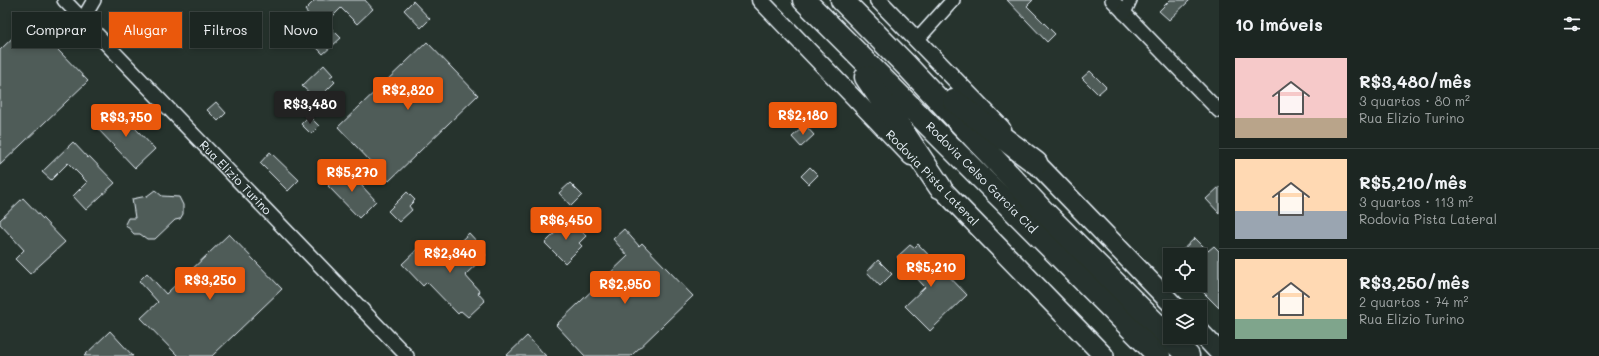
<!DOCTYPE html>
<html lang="pt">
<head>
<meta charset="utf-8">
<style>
	body { margin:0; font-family:Mali,sans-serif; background:#252e2a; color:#f1f3f6; height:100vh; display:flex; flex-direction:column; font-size:15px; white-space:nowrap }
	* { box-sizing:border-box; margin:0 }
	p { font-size:13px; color:#a0a5a5 }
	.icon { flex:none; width:22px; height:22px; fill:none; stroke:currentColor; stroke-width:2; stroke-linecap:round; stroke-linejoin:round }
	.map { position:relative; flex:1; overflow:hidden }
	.details { display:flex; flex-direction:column; background:#1c2622; width:380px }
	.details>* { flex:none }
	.guide { position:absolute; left:12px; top:12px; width:380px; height:36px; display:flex; gap:8px }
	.fabs { position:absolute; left:1163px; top:248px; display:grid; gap:8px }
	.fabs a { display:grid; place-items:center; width:44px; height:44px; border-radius:0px; background:#1c2622; box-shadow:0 2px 6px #0003,0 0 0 1px #3a4340; font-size:20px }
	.price { position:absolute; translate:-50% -34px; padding:0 9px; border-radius:4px; background:#ea580c; color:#fff; font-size:13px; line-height:26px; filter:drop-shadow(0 1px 2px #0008) }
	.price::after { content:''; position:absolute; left:50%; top:24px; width:12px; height:9px; margin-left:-6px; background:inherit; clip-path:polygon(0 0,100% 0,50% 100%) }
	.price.current { background:#222; color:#fff }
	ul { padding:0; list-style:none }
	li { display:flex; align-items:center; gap:12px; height:100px; padding:0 16px }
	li+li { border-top:1px solid #3a4340 }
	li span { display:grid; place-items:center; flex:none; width:112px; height:80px; border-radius:0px; color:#555 }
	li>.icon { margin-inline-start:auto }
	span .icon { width:48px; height:48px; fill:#fffc; stroke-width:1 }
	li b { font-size:17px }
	h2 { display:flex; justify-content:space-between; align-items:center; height:48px; padding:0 16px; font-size:17px }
	.pill { padding:0 14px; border-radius:0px; background:#1c2622; box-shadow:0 2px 6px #0003,0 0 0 1px #3a4340; font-size:14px; line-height:36px }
	.pill.current { background:#ea580c; color:#fff }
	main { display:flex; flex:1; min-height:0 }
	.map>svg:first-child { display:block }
</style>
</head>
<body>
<main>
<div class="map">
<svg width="1219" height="356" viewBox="0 0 1219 356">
	<rect width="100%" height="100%" fill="#26332d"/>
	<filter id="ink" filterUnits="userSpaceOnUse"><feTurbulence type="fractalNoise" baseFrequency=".025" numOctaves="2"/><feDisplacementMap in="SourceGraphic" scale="8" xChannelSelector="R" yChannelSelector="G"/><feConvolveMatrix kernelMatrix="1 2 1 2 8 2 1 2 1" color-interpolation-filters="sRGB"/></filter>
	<g filter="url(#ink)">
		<!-- building -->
		<g fill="#505c59" stroke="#e8f1f8">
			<path d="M315 0H365L373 9 357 24 341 8 326 23 341 38 323 54 301 31 313 20 305 10Z"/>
			<path d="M1007 0H1033L1027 6 1055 34 1047 42Z"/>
			<path d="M1170 0H1190L1169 20 1159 11Z"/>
			<path d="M413 1 430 19 421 28 404 10Z"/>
			<path d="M30 21 88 81 0 165V50Z"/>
			<path d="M427 42 478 95 389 181 338 127Z"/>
			<path d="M324 65 333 75 330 77 335 82 317 100 302 86Z"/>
			<path d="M1090 71 1106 87 1098 94 1082 78Z"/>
			<path d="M216 102 226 113 218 121 207 110Z"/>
			<path d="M117 109 155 149 135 168 97 128Z"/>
			<path d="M309 116 319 126 311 134 301 124Z"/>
			<path d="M805 125 814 135 801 147 792 137Z"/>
			<path d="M73 142 88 158 89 156 115 183 86 210 73 196 87 182 68 163 51 180 42 172Z"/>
			<path d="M270 152 299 180 288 191 260 163Z"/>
			<path d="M810 167 818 175 809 184 801 176Z"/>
			<path d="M346 169 376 201 359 218 328 186Z"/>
			<path d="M570 183 582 195 571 206 559 193Z"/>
			<path d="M1219 187V213L1206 199Z"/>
			<path d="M155 190 162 196 179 197 183 205V214L180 219 175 220 155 239H147L140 234H134L125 224 128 218H135L132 199 147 196Z"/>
			<path d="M407 192 415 200 409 206 412 210 399 222 388 211Z"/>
			<path d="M23 198 65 242 30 274 15 259 24 250 0 224V220Z"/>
			<path d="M570 218 586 236 579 243 582 246 565 263 545 243Z"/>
			<path d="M624 229 639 246 642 243 693 296 631 356H585L556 325 628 256 613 239Z"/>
			<path d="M469 233 479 244 477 246 486 255 465 275 480 292 478 293 485 301 468 317 461 311 458 314 427 282 423 286 402 264 425 242 442 259Z"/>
			<path d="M229 234 282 289 212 356H178L141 318 158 302 139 281 147 273 166 294Z"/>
			<path d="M1195 238 1208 251 1214 246 1219 251V308L1200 289V255H1177Z"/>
			<path d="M918 244 967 295 930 331 905 306 925 287 897 257 910 245 914 248Z"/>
			<path d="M878 260 892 274 880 286 867 272Z"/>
			<path d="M110 331 133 356H84Z"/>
			<path d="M527 336 546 356H506Z"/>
		</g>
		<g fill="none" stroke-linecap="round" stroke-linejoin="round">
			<defs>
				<g id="minor">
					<path id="s1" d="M64 0 407 356"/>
					<path d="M1112 0 1219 111"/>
					<path d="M1124 13 1130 0"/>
					<path d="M83 19 94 0"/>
					<path d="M917 40 953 0"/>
				</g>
				<g id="tertiary">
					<path d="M760 0 911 157"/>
					<path d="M878 0 1002 128"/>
				</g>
				<g id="secondary">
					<path d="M1036 163 1175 307"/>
					<path d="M940 187 1104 356"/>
					<path d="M1200 332 1219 352"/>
				</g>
				<g id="motorway">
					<path id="s2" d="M804 0 1159 356"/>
					<path d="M842 0 906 65 1042 210 1188 356"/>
					<path d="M866 77 940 187"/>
					<path d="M954 101 1036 163"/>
				</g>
			</defs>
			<!-- minor casing -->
			<use href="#minor" stroke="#e8f1f8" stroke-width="16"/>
			<!-- tertiary casing -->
			<use href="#tertiary" stroke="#e8f1f8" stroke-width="19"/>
			<!-- secondary casing -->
			<use href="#secondary" stroke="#e8f1f8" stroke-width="22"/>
			<!-- motorway casing -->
			<use href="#motorway" stroke="#e8f1f8" stroke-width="25"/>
			<!-- minor -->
			<use href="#minor" stroke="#26332d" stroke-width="13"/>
			<!-- tertiary -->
			<use href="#tertiary" stroke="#26332d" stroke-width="16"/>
			<!-- secondary -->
			<use href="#secondary" stroke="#26332d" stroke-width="19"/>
			<!-- motorway -->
			<use href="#motorway" stroke="#26332d" stroke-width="22"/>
		</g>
	</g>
	<g text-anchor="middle" stroke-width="4" stroke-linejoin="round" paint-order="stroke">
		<!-- street labels -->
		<g font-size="12" fill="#e8f1f8" stroke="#26332d">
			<text dy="4" stroke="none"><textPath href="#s1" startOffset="247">Rua Elizio Turino</textPath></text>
			<text transform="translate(932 178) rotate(46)" y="4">Rodovia Pista Lateral</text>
			<text dy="4" stroke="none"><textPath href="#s2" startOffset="251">Rodovia Celso Garcia Cid</textPath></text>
		</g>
	</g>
</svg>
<div class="fabs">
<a><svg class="icon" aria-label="locate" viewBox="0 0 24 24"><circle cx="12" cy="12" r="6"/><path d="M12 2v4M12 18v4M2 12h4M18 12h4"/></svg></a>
<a><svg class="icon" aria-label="layers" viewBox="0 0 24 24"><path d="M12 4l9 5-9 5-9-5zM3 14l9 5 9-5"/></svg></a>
</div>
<b class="price" style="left:408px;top:111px">R$2,820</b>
<b class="price current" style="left:310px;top:125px">R$3,480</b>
<b class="price" style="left:803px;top:136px">R$2,180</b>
<b class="price" style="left:126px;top:138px">R$3,750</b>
<b class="price" style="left:352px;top:193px">R$5,270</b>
<b class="price" style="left:566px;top:241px">R$6,450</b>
<b class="price" style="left:450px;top:274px">R$2,340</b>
<b class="price" style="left:931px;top:288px">R$5,210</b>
<b class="price" style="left:210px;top:301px">R$3,250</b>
<b class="price" style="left:625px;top:305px">R$2,950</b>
<div class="guide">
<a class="pill">Comprar</a>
<a class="pill current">Alugar</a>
<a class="pill">Filtros</a>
<a class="pill">Novo</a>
</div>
</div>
<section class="details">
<h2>10 imóveis<svg class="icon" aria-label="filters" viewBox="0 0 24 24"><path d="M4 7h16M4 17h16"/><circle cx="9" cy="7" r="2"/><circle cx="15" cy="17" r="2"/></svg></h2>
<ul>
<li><span style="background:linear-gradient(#f6c9c9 75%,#b9a48a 0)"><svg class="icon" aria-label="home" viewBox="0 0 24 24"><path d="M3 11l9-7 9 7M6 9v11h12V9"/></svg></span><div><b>R$3,480/mês</b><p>3 quartos · 80 m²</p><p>Rua Elizio Turino</p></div></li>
<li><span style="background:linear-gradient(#ffd9b3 65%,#9aa5b1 0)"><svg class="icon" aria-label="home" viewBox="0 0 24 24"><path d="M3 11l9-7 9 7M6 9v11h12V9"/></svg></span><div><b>R$5,210/mês</b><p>3 quartos · 113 m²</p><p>Rodovia Pista Lateral</p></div></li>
<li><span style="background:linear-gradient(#ffd9b3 75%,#7fa58c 0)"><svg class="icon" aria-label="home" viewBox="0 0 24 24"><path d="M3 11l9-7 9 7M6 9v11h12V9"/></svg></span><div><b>R$3,250/mês</b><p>2 quartos · 74 m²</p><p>Rua Elizio Turino</p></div></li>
</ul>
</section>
</main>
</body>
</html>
